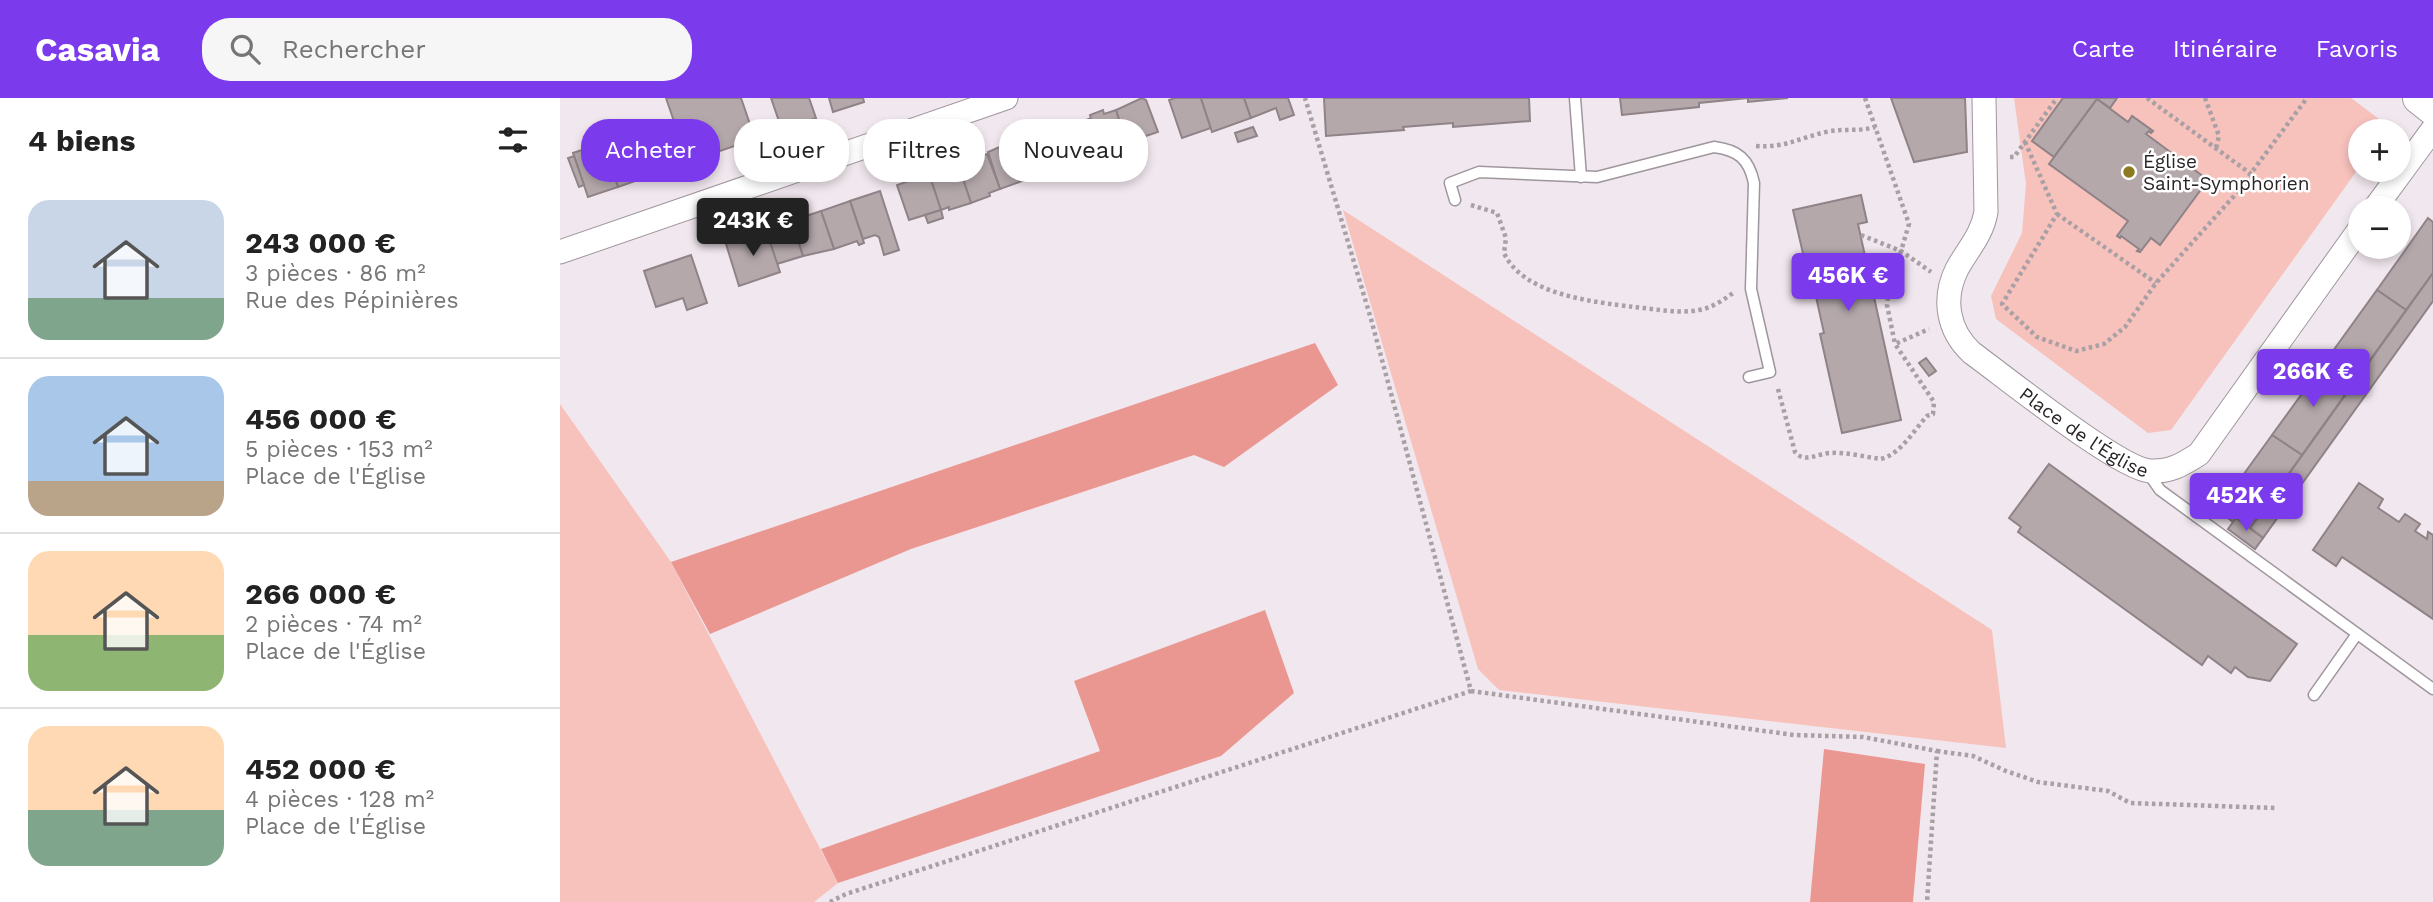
<!DOCTYPE html>
<html lang="fr">
<head>
<meta charset="utf-8">
<style>
	body { margin:0; font-family:"Work Sans",sans-serif; background:#f6f6f6; color:#222; height:100vh; display:flex; flex-direction:column; font-size:26px; white-space:nowrap }
	* { box-sizing:border-box; margin:0 }
	p { font-size:23px; color:#767676 }
	.icon { flex:none; width:38px; height:38px; fill:none; stroke:currentColor; stroke-width:2; stroke-linecap:round; stroke-linejoin:round }
	.map { position:relative; flex:1; overflow:hidden }
	.drawer { display:flex; flex-direction:column; background:#fff; width:560px }
	.drawer>* { flex:none }
	.hud { position:absolute; left:21px; top:21px; width:665px; height:63px; display:flex; gap:14px }
	.buttons { position:absolute; left:1788px; top:21px; display:grid; gap:14px }
	.buttons a { display:grid; place-items:center; width:63px; height:63px; border-radius:50%; background:#fff; box-shadow:0 4px 10px #0003; font-size:35px }
	.price { position:absolute; translate:-50% -60px; padding:0 16px; border-radius:7px; background:#7c3aed; color:#fff; font-size:23px; line-height:46px; filter:drop-shadow(0 2px 4px #0008) }
	.price::after { content:''; position:absolute; left:50%; top:42px; width:21px; height:16px; margin-left:-10px; background:inherit; clip-path:polygon(0 0,100% 0,50% 100%) }
	.price.selected { background:#222; color:#fff }
	ul { padding:0; list-style:none }
	li { display:flex; align-items:center; gap:21px; height:175px; padding:0 28px }
	li+li { border-top:2px solid #e0e0e0 }
	li span { display:grid; place-items:center; flex:none; width:196px; height:140px; border-radius:21px; color:#555 }
	li>.icon { margin-inline-start:auto }
	span .icon { width:84px; height:84px; fill:#fffc; stroke-width:1 }
	li b { font-size:30px }
	h2 { display:flex; justify-content:space-between; align-items:center; height:84px; padding:0 28px; font-size:30px }
	.tag { padding:0 24px; border-radius:28px; background:#fff; box-shadow:0 4px 10px #0003; font-size:24px; line-height:63px }
	.tag.selected { background:#7c3aed; color:#fff }
	header { display:flex; align-items:center; gap:42px; box-sizing:border-box; height:98px; padding:0 35px; background:#7c3aed; color:#fff }
	header strong { font-size:33px }
	nav { display:flex; gap:38px; margin-inline-start:auto; font-size:24px }
	.search { width:490px; height:63px; background:#f6f6f6; display:flex; align-items:center; gap:18px; box-sizing:border-box; padding:0 24px; border-radius:28px; color:#767676; font-size:26px }
	main { display:flex; flex:1; min-height:0 }
	.map>svg:first-child { display:block }
</style>
</head>
<body>
<header>
<strong>Casavia</strong>
<div class="search"><svg class="icon" aria-label="search" viewBox="0 0 24 24"><circle cx="10" cy="10" r="6"/><path d="M15 15l6 6"/></svg>Rechercher</div>
<nav><a>Carte</a><a>Itinéraire</a><a>Favoris</a></nav>
</header>
<main>
<section class="drawer">
<h2>4 biens<svg class="icon" aria-label="filters" viewBox="0 0 24 24"><path d="M4 7h16M4 17h16"/><circle cx="9" cy="7" r="2"/><circle cx="15" cy="17" r="2"/></svg></h2>
<ul>
<li><span style="background:linear-gradient(#c9d6e8 70%,#7fa58c 0)"><svg class="icon" aria-label="home" viewBox="0 0 24 24"><path d="M3 11l9-7 9 7M6 9v11h12V9"/></svg></span><div><b>243 000 €</b><p>3 pièces · 86 m²</p><p>Rue des Pépinières</p></div></li>
<li><span style="background:linear-gradient(#a9c7e8 75%,#b9a48a 0)"><svg class="icon" aria-label="home" viewBox="0 0 24 24"><path d="M3 11l9-7 9 7M6 9v11h12V9"/></svg></span><div><b>456 000 €</b><p>5 pièces · 153 m²</p><p>Place de l'Église</p></div></li>
<li><span style="background:linear-gradient(#ffd9b3 60%,#8fb573 0)"><svg class="icon" aria-label="home" viewBox="0 0 24 24"><path d="M3 11l9-7 9 7M6 9v11h12V9"/></svg></span><div><b>266 000 €</b><p>2 pièces · 74 m²</p><p>Place de l'Église</p></div></li>
<li><span style="background:linear-gradient(#ffd9b3 60%,#7fa58c 0)"><svg class="icon" aria-label="home" viewBox="0 0 24 24"><path d="M3 11l9-7 9 7M6 9v11h12V9"/></svg></span><div><b>452 000 €</b><p>4 pièces · 128 m²</p><p>Place de l'Église</p></div></li>
</ul>
</section>
<div class="map">
<svg width="1873" height="804" viewBox="0 0 1873 804">
	<rect width="100%" height="100%" fill="#f1e7ee"/>
	<!-- green -->
	<g fill="#f7c1bc">
		<path d="M1454 0H1791L1823 24 1824 33H1801V67L1611 332 1588 335 1436 221 1431 198 1462 135 1466 86Z"/>
		<path d="M783 112 1432 532 1446 650 939 592 918 571Z"/>
		<path d="M0 306 111 464 278 785 254 804H0Z"/>
	</g>
	<!-- forest -->
	<g fill="#ea9792">
		<path d="M755 245 778 287 664 369 634 357 351 451 150 536 111 464Z"/>
		<path d="M705 512 734 595 661 658 278 785 261 751 540 653 514 583Z"/>
		<path d="M1264 651 1365 666 1353 804H1250Z"/>
	</g>
	<!-- building -->
	<g fill="#b4a8ab" stroke="#8f8387" stroke-width="2">
		<path d="M106 0H181L195 41 128 64Z"/>
		<path d="M211 0H249L256 20 253 21 255 26 226 36 225 31 222 32Z"/>
		<path d="M269 0H303L304 4 273 14Z"/>
		<path d="M582 0 586 2 598 34 580 40 585 57 571 61 556 12Z"/>
		<path d="M615 0H641L651 30 622 40 609 2Z"/>
		<path d="M641 0H684L691 20 652 34Z"/>
		<path d="M684 0H728L734 17 720 22 716 10 691 20Z"/>
		<path d="M764 0H969L970 23 893 29V25L843 29 844 32 766 38Z"/>
		<path d="M1060 0H1228L1188 4V0L1139 5V9L1062 17Z"/>
		<path d="M1331 0H1405L1407 54 1354 64Z"/>
		<path d="M1503 0H1557L1550 10 1537 1 1494 59 1472 43Z"/>
		<path d="M1537 1 1568 24 1572 18 1593 33 1591 35 1589 33 1586 36 1648 82 1600 147 1591 140 1580 154 1577 153 1579 151 1561 138 1560 140 1557 138 1568 123 1489 66Z"/>
		<path d="M543 12 544 16 556 12 571 61 545 70 529 21H531L530 17Z"/>
		<path d="M529 21 541 58 517 66 505 29Z"/>
		<path d="M693 29 697 38 678 44 675 35Z"/>
		<path d="M72 35 87 79 58 89 45 54 57 50 53 41Z"/>
		<path d="M461 44 473 79 440 91 428 54 442 48 444 50Z"/>
		<path d="M31 49 34 58 45 54 58 89 28 99 13 55Z"/>
		<path d="M427 56 440 91 429 95 430 98 411 105 398 66Z"/>
		<path d="M14 58 24 87 19 89 8 60Z"/>
		<path d="M398 66 411 105 389 112V109L381 112 369 76Z"/>
		<path d="M369 76 381 112 349 122 337 87Z"/>
		<path d="M320 93 339 152 324 157 319 139 315 137 303 141 290 103Z"/>
		<path d="M1301 97 1307 124 1298 126 1341 322 1282 335 1260 236 1264 235 1253 185 1250 186 1233 112Z"/>
		<path d="M290 103 304 145 299 147 297 143 274 151 261 113Z"/>
		<path d="M381 112 383 120 368 125 365 117Z"/>
		<path d="M261 113 274 151 243 158 231 123Z"/>
		<path d="M1868 120 1873 124V175L1846 212 1817 192Z"/>
		<path d="M232 125 243 158 217 166 206 134Z"/>
		<path d="M206 132 220 174 179 188 166 146Z"/>
		<path d="M131 157 147 205 127 212 123 200 96 209 84 173Z"/>
		<path d="M1873 175V203L1703 440 1690 430Z"/>
		<path d="M1817 192 1846 212 1794 284 1765 264Z"/>
		<path d="M1366 260 1376 273 1369 278 1359 265Z"/>
		<path d="M1765 264 1794 284 1742 357 1712 337Z"/>
		<path d="M1712 337 1742 357 1690 430 1676 420 1673 424 1663 416 1665 413 1660 409Z"/>
		<path d="M1489 366 1737 546 1710 583 1688 579 1675 569 1671 575 1648 558 1642 567 1458 434 1461 429 1449 420Z"/>
		<path d="M1799 385 1823 401 1818 410 1839 424 1845 416 1860 426 1855 433 1867 441 1868 434 1873 437V521L1782 459 1776 468 1753 452Z"/>
		<path d="M1676 420 1703 440 1695 451 1668 431Z"/>
	</g>
	<g fill="none" stroke-linecap="round" stroke-linejoin="round">
		<defs>
			<g id="service">
				<path d="M1015 0 1021 79"/>
				<path d="M895 102 890 85 919 74 1037 79 1154 49C1178 52 1189 61 1194 85L1191 191 1210 274 1189 279"/>
				<path d="M1588 375 1600 392 1873 591"/>
				<path d="M1754 597 1797 536"/>
			</g>
			<g id="minor">
				<path id="s1" d="M1424 0 1426 114C1422 137 1408 151 1397 171 1382 201 1388 233 1412 255 1444 278 1559 371 1590 373 1610 374 1622 367 1639 356L1801 129"/>
				<path d="M1815 110 1873 31"/>
				<path d="M0 154 446 0"/>
			</g>
			<path id="secondary" d="M1859 0 1873 11"/>
		</defs>
		<!-- service casing -->
		<use href="#service" stroke="#9f969d" stroke-width="13"/>
		<!-- minor casing -->
		<use href="#minor" stroke="#9f969d" stroke-width="25"/>
		<!-- secondary casing -->
		<use href="#secondary" stroke="#9f969d" stroke-width="34"/>
		<!-- path -->
		<g stroke="#a8a0a5" stroke-width="4.5" stroke-dasharray="3.5 3.5" stroke-linecap="butt">
			<path d="M1305 0 1349 126 1341 153 1330 182 1327 207 1335 246"/>
			<path d="M1587 0 1691 76"/>
			<path d="M1645 0 1659 38 1656 50"/>
			<path d="M1465 44 1497 116 1442 206 1477 239 1516 253 1544 246 1565 229 1596 185 1674 98 1747 0"/>
			<path d="M1196 48C1226 50 1238 40 1266 34 1283 30 1299 34 1315 29"/>
			<path d="M1450 59H1454L1497 0"/>
			<path d="M911 107 937 115 946 140 944 155C963 197 1034 204 1074 209 1096 211 1118 216 1139 212 1152 210 1163 202 1173 195"/>
			<path d="M1497 116 1596 185"/>
			<path d="M1301 137 1341 153 1371 174"/>
			<path d="M1218 291 1235 354C1245 366 1257 355 1271 355 1287 354 1305 359 1321 361 1341 356 1354 332 1367 318L1373 316 1374 304 1335 246 1369 231"/>
			<path d="M911 593 1234 637 1303 639 1377 653 1367 804"/>
			<path d="M1377 653 1413 658 1446 673 1478 684 1548 693 1570 705 1715 710"/>
			<path d="M270 804 286 796 911 593 811 221 745 0"/>
		</g>
		<!-- service -->
		<use href="#service" stroke="#fff" stroke-width="10"/>
		<!-- minor -->
		<use href="#minor" stroke="#fff" stroke-width="23"/>
		<!-- secondary -->
		<use href="#secondary" stroke="#fff" stroke-width="32"/>
	</g>
	<!-- markers -->
	<circle fill="#8d7a20" stroke="#fff" stroke-width="2.5" cx="1569" cy="74" r="7"/>
	<g text-anchor="middle" stroke-width="5" stroke-linejoin="round" paint-order="stroke">
		<!-- poi labels -->
		<g font-size="19" fill="#292528" stroke="#fff" text-anchor="start">
			<text x="1583" y="70">Église<tspan x="1583" dy="22">Saint-Symphorien</tspan></text>
		</g>
		<!-- street labels -->
		<g font-size="19" fill="#292528" stroke="#fff">
			<text dy="7" stroke="none"><textPath href="#s1" startOffset="408">Place de l'Église</textPath></text>
		</g>
	</g>
</svg>
<div class="buttons">
<a>+</a>
<a>−</a>
</div>
<b class="price selected" style="left:193px;top:160px">243K €</b>
<b class="price" style="left:1288px;top:215px">456K €</b>
<b class="price" style="left:1753px;top:311px">266K €</b>
<b class="price" style="left:1686px;top:435px">452K €</b>
<div class="hud">
<a class="tag selected">Acheter</a>
<a class="tag">Louer</a>
<a class="tag">Filtres</a>
<a class="tag">Nouveau</a>
</div>
</div>
</main>
</body>
</html>
